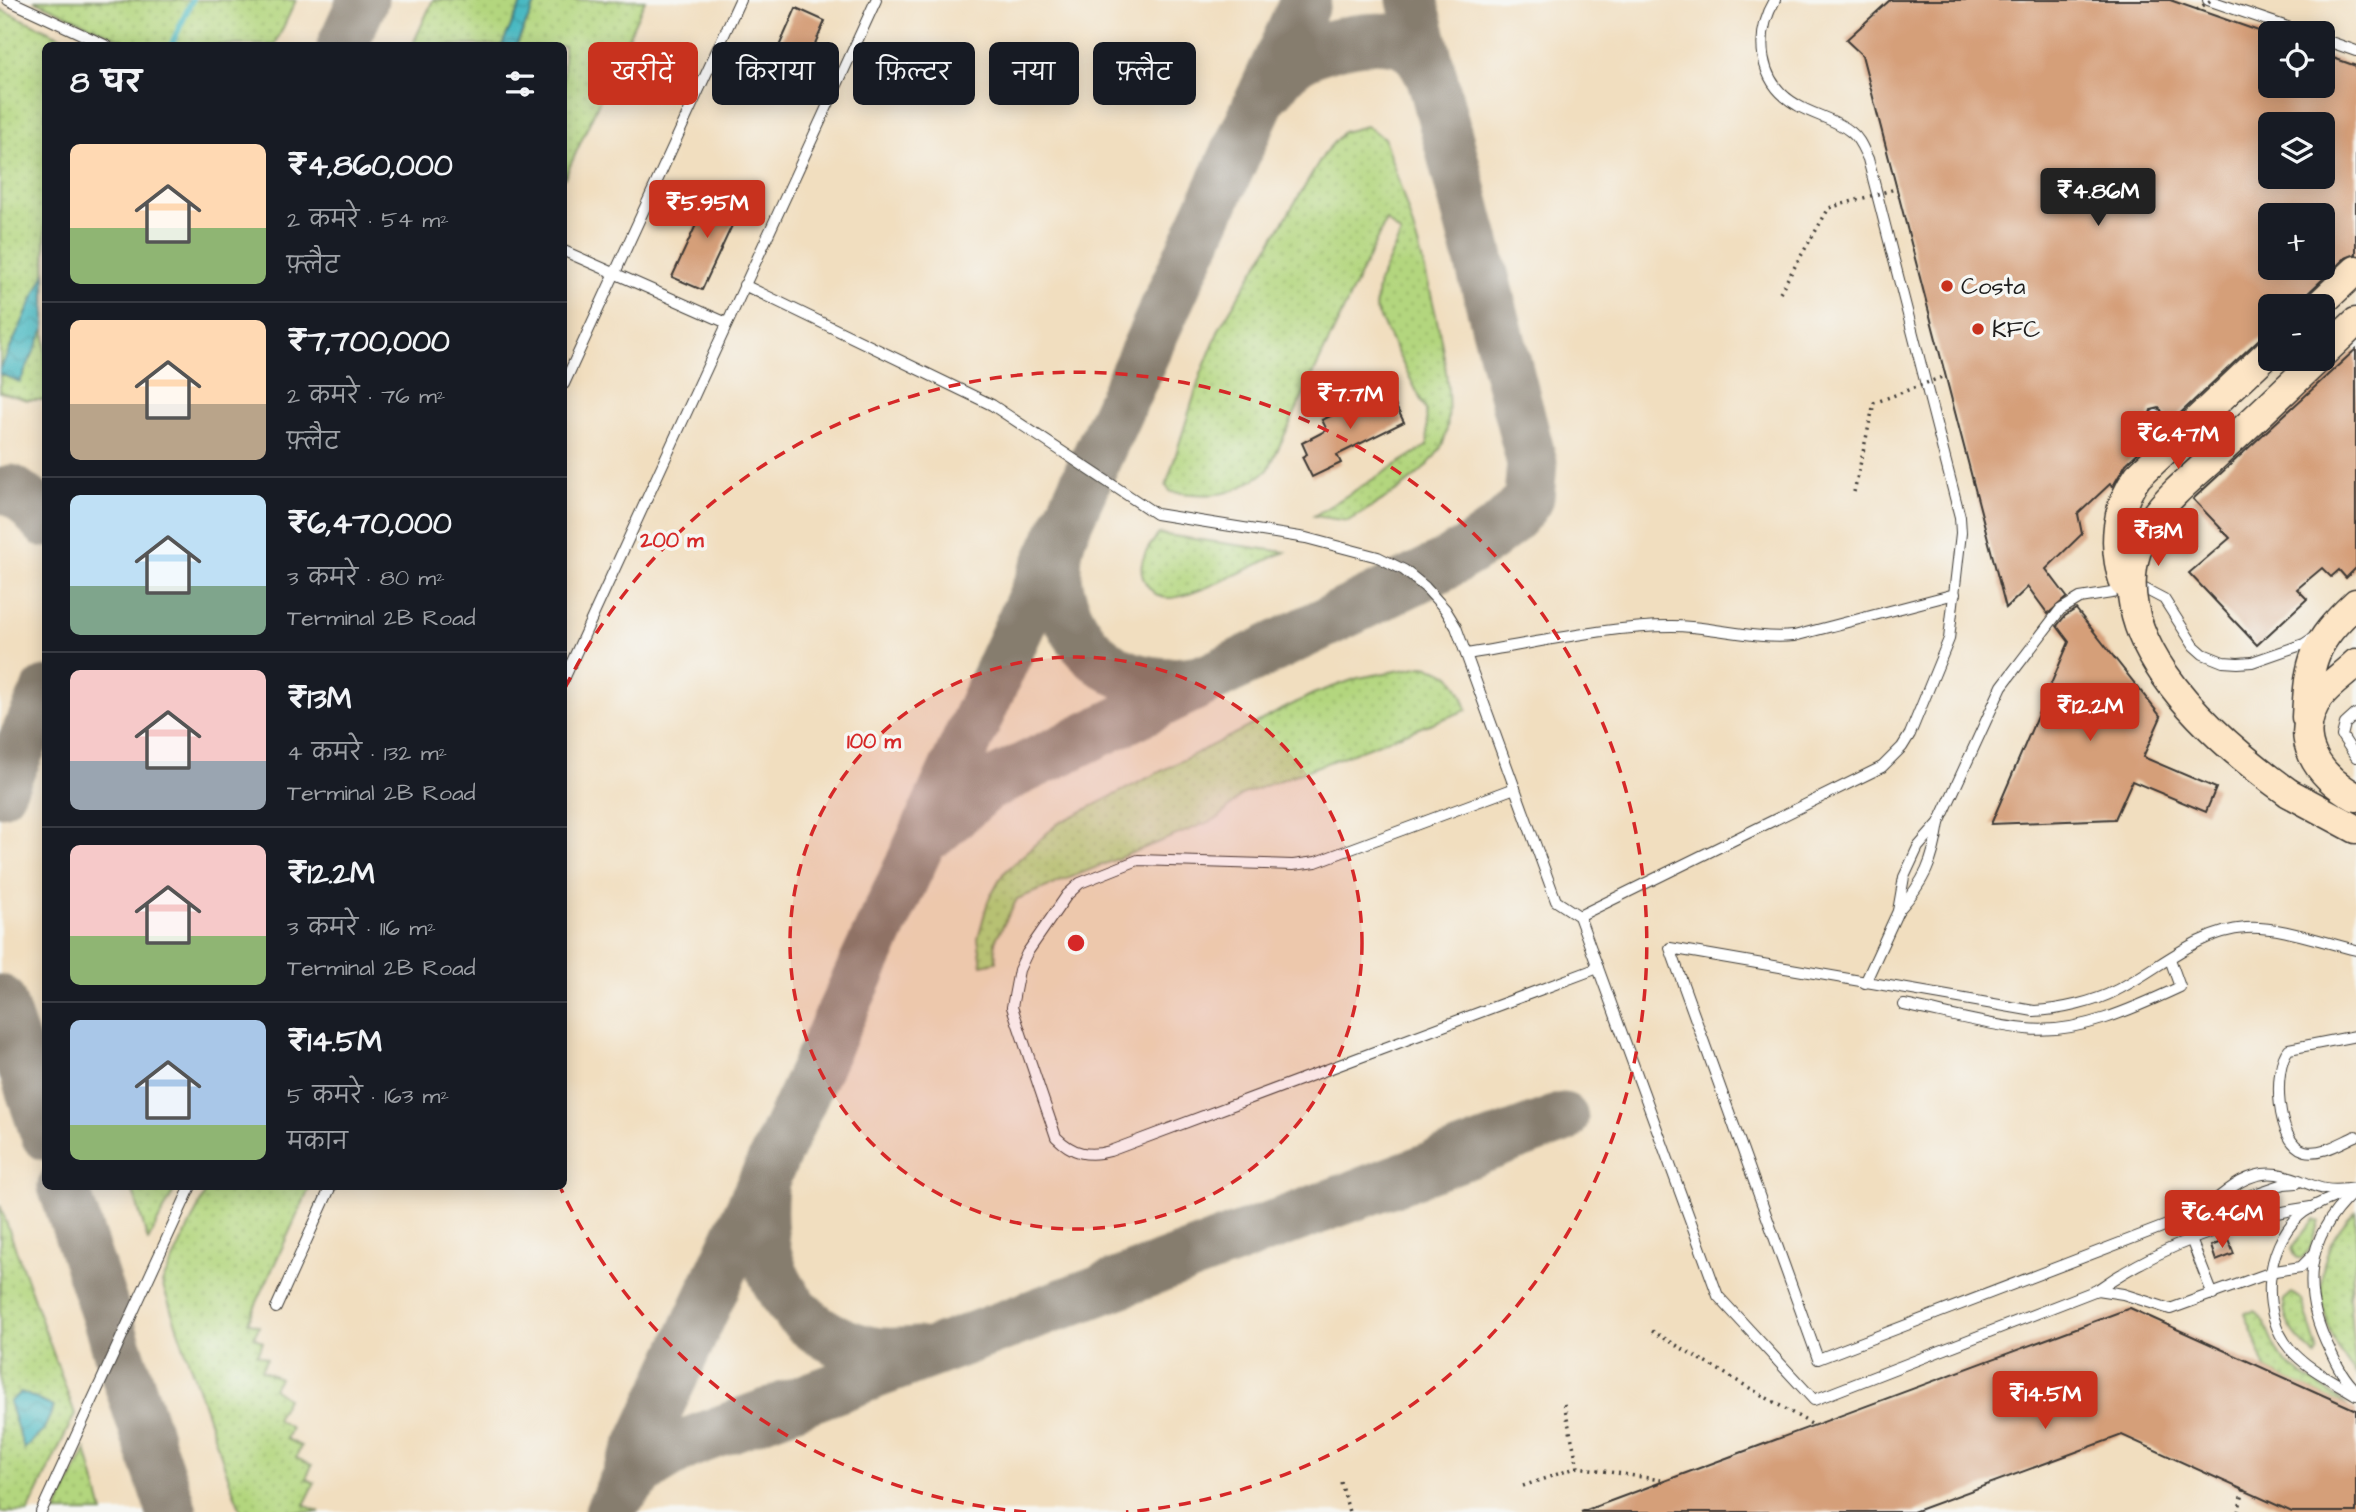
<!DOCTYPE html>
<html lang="hi">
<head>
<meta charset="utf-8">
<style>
	body { margin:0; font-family:"Architects Daughter","Playpen Sans Deva",sans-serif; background:#242831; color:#f1f3f6; height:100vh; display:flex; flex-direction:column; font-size:26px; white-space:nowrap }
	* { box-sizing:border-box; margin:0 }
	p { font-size:23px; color:#9ea1a6 }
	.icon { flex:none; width:38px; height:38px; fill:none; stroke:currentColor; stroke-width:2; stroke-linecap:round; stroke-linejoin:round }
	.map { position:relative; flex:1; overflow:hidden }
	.details { position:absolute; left:42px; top:42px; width:525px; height:1148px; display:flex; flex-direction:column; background:#171b24; border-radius:10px; box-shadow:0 4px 18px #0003 }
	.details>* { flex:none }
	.banner { position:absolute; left:588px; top:42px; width:665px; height:63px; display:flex; gap:14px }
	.controls { position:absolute; left:2258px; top:21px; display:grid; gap:14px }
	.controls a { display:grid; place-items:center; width:77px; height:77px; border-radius:10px; background:#171b24; box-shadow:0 4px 18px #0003; font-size:35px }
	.price { position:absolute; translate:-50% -60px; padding:0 16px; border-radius:7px; background:#c8321e; color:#fff; font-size:23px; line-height:46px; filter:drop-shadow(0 2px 4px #0008) }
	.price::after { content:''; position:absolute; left:50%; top:42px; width:21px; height:16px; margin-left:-10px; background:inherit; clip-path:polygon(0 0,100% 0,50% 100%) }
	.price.current { background:#222; color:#fff }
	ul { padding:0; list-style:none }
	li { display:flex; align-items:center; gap:21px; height:175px; padding:0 28px }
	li+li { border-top:2px solid #363941 }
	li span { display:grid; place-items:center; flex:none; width:196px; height:140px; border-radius:10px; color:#555 }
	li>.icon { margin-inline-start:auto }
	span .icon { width:84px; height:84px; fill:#fffc; stroke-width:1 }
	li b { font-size:30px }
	h2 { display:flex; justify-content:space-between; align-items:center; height:84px; padding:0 28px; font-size:30px }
	.pill { padding:0 24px; border-radius:10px; background:#171b24; box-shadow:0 4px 18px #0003; font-size:24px; line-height:63px }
	.pill.current { background:#c8321e; color:#fff }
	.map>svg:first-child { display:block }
</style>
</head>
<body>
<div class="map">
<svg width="2356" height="1512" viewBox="0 0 2356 1512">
	<defs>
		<pattern id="grass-dots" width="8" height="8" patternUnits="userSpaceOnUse" patternTransform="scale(1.75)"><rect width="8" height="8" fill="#b3d67e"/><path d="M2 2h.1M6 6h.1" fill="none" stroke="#99b76c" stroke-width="1.8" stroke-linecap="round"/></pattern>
		<pattern id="water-waves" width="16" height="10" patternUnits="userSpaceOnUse" patternTransform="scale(1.75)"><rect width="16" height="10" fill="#4ab9c2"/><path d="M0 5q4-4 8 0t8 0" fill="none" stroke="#409ea6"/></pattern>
	</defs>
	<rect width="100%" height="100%" fill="#f6f6f2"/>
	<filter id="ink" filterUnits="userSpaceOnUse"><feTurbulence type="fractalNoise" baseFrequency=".0143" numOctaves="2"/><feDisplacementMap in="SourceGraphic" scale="14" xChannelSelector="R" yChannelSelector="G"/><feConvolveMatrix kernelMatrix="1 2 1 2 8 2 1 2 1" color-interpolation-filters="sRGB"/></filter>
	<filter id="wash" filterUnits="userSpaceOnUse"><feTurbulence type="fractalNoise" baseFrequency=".00686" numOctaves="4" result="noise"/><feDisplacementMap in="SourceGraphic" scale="28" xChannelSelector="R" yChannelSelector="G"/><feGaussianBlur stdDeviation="1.57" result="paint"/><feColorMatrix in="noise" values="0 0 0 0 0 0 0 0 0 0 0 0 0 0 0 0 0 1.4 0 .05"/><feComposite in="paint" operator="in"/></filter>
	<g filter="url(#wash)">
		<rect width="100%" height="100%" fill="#f1debf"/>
		<!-- grass -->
		<g fill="url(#grass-dots)" stroke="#68794d" stroke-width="2">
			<path d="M34 0H296L275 45H133Z"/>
			<path d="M433 0H523L502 45 412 46Z"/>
			<path d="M537 0H645L564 179V46H516Z"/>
			<path d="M0 9 79 45 46 46 45 400H27L0 392Z"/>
			<path d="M1366 126 1384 138C1404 196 1472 398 1440 449 1419 482 1379 502 1348 521L1314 516 1428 445 1426 410 1375 308 1379 281 1401 234 1386 220 1268 470C1230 498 1217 497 1171 492L1166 486 1201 374 1220 327 1326 151 1343 132Z"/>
			<path d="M1159 534 1285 552C1261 562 1189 600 1167 598 1155 597 1148 588 1143 578 1137 561 1149 546 1159 534Z"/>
			<path d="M1423 666C1453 670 1458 682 1467 710L1241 795 1219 818 1017 899 995 941 996 962 982 965 978 938 988 901 1003 874 1057 824 1313 694 1358 678Z"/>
			<path d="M132 1187H176L148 1241Z"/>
			<path d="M208 1187H310L248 1322 259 1326 254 1337 263 1342 257 1354 267 1358 261 1370 279 1378 273 1388 287 1398 276 1419 291 1428 286 1439 301 1446 296 1458 312 1465 306 1479 315 1483 304 1505 320 1512H242L232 1488 162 1283Z"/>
			<path d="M0 1205 75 1414 28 1512H0Z"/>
			<path d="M2356 1211V1259L2349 1296 2356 1375C2316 1325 2305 1257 2356 1211Z"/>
			<path d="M2314 1219 2319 1221 2310 1249 2301 1259 2296 1257 2292 1248Z"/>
			<path d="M2292 1293 2302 1300 2318 1352 2316 1356C2299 1341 2282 1324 2284 1300Z"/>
			<path d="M2255 1311C2270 1324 2270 1347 2285 1362 2304 1379 2329 1389 2348 1407L2266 1370 2245 1313Z"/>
			<path d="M86 1449 103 1512H56Z"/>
		</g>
		<!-- water -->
		<g fill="url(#water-waves)" stroke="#336a6f" stroke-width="2">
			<path d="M523 0H537L516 45H502Z"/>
			<path d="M45 273V328L20 382 0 374V370Z"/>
			<path d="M21 1392 54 1407 43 1431 24 1449 9 1402Z"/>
		</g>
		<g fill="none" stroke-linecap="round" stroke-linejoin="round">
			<!-- stream -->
			<path stroke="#4ab9c2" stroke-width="6" d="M171 46 192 0"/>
			<!-- taxiway -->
			<g stroke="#867d6e" stroke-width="51">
				<path d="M342 46 363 0"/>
				<path d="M1271 87C1277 78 1284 69 1293 63 1317 44 1388 27 1413 48 1422 56 1427 70 1433 81"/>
				<path d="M11 490 26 500 46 522"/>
				<path d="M1060 541C1053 562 1057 590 1065 610 1089 668 1137 691 1199 680"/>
				<path d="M0 791 46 692"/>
				<path d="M933 833 987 786 1440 567C1471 550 1510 528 1529 497L1532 463 1412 0"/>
				<path d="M0 1000 46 1135"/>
				<path d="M63 1186 172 1512"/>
				<path d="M763 1188C755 1267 788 1332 868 1351 883 1355 901 1353 917 1352"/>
				<path d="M624 1491C641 1468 664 1456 688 1443L1563 1118"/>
				<path d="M610 1512 911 863 1306 0"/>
			</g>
		</g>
		<g id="blocks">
			<!-- building -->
			<g fill="#d59f79" fill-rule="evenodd">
				<path d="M1890 0H2170L2270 35V86H2322V54L2356 66V254L2345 258 2307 294 2302 306H2270V335L2259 339 2171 422 2159 408 2151 410 2149 417 2160 432 2126 464 2113 486 2110 484 2078 514 2082 534 2046 569 2067 597 2048 614 2028 587 2006 608 1862 55 1846 40ZM2270 124H2322V177H2270ZM2270 215H2322V268H2270Z"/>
				<path d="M796 8 825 21 794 91 765 78Z"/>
				<path d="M712 190 742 204 702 290 672 277Z"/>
				<path d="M2356 349V568L2346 578 2339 570 2331 577 2322 568 2297 589 2307 599 2257 645 2189 573 2230 538 2193 499Z"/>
				<path d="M1387 389 1404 422 1337 455 1341 463 1312 477 1302 457 1307 454 1302 443 1327 430 1322 420Z"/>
				<path d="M2076 609 2161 717 2143 757 2216 788 2206 812 2132 781 2115 819 1991 824 2069 642 2057 626 2065 616Z"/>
				<path d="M2228 1239 2234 1254 2216 1261 2211 1246Z"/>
				<path d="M2130 1308 2356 1410V1512H2292L2122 1435 1913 1512H1581Z"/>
			</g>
		</g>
	</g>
	<g filter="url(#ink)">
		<use href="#blocks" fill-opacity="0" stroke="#3c3934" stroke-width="2"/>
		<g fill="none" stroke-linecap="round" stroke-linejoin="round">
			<defs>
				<g id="lane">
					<path d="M8 0 107 46"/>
					<path d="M2208 0 2305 33"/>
					<path d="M2322 39 2356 51"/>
					<path d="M564 251 727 323"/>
					<path d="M744 285 992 405 1156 514 1306 538 1378 557 1404 570 1425 587 1445 609 1456 627 1556 901 1579 916 1718 1296 1814 1400 2097 1290C2156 1248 2239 1217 2311 1207"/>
					<path d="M564 384 740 0"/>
					<path d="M2156 415 2176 439"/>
					<path d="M1466 654C1533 644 1604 626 1672 626 1713 626 1753 640 1794 636L1955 594"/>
					<path d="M564 679 876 0"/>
					<path d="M2356 714 2345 724 2342 736 2356 757"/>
					<path d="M1515 788 1316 862 1293 865 1138 860 1080 883 1067 895 1027 953 1019 970 1012 1007 1056 1137C1073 1154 1088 1157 1110 1151L1598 968"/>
					<path d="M1898 911C1925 881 1933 862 1939 823"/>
					<path d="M1579 916 1882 767 1902 747 1910 734 1949 639 1961 533 1960 517 1868 159C1863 149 1860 139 1851 132 1836 119 1813 115 1797 105 1758 83 1754 36 1775 0"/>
					<path d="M2356 950C2321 942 2282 926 2246 928 2197 931 2159 969 2117 990 2095 1002 2059 1010 2034 1011L1670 948 1818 1359 2201 1212C2222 1195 2247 1169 2277 1174 2313 1180 2312 1195 2356 1188"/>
					<path d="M1865 983 1898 911 1904 877 1918 847 1939 823 2002 686 2060 610 2080 598 2143 588 2164 599 2194 646 2203 654 2223 662 2238 663 2252 662 2304 644 2316 636"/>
					<path d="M1904 1005C1944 1013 1985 1025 2026 1029 2077 1035 2135 1008 2180 987L2170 959"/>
					<path d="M2356 1036 2289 1049C2272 1067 2276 1144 2305 1151 2322 1155 2340 1143 2356 1136"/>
					<path d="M2353 1193C2304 1238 2301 1293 2330 1350 2337 1365 2344 1379 2356 1390"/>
					<path d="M2342 1194C2328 1200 2311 1205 2299 1216 2265 1248 2259 1312 2290 1349 2307 1369 2334 1381 2356 1395"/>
					<path d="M2208 1210 2284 1184 2297 1183"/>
					<path d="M2192 1242 2213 1295"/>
					<path d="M2097 1290 2123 1294 2170 1309 2275 1271 2301 1267 2314 1254"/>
					<path d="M276 1308 331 1186"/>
					<path d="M41 1512 191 1186"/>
				</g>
				<g id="secondary">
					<path d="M2318 306 2356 270"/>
					<path d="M2322 354 2356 322"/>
					<path d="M2356 663C2345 674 2329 684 2320 696 2290 739 2318 776 2356 797"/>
					<path d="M2306 717C2309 659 2313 643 2356 603"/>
					<path d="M2289 793 2356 829"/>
				</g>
			</defs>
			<!-- lane casing -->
			<use href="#lane" stroke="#3c3934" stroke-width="12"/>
			<!-- secondary casing -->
			<use href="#secondary" stroke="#3c3934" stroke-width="31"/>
			<!-- path -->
			<g stroke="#3c3934" stroke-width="3.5" stroke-dasharray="2 5" stroke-linecap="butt">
				<path d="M1652 1331 1813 1425"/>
				<path d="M1564 1404 1578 1467 1661 1480"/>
				<path d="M1341 1482 1349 1512"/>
				<path d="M1523 1486 1578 1467"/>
				<path d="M2238 1512 2244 1490"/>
			</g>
			<!-- lane -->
			<use href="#lane" stroke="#fff" stroke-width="10"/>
			<!-- secondary -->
			<use href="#secondary" stroke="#fde5c5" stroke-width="28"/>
			<defs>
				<g id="secondary-bridge">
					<path d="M2124 583C2112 546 2115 507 2138 476L2270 351"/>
					<path d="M2289 793C2210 736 2080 624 2153 518 2170 494 2196 474 2217 454 2251 423 2284 391 2318 359"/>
				</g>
			</defs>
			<!-- secondary-bridge casing -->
			<use href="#secondary-bridge" stroke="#3c3934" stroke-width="31" stroke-linecap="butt"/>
			<!-- path-bridge -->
			<g stroke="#3c3934" stroke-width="3.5" stroke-dasharray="2 5" stroke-linecap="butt">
				<path d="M2197 10 2211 0"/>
				<path d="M1780 292 1829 208 1895 189"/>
				<path d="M1854 492 1874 403 1945 376"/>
			</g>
			<!-- secondary-bridge -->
			<use href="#secondary-bridge" stroke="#fde5c5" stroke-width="28"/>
		</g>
	</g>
	<!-- distance rings -->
	<circle cx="1076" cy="943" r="286" fill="#d62828" fill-opacity=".12"/>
	<g fill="none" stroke="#d62828" stroke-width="3.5" stroke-dasharray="12 9">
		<circle cx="1076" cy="943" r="286"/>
		<path d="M1026 1512A571 571 0 0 1 561 1189M565 688A571 571 0 1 1 1126 1512"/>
	</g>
	<!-- markers -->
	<g fill="#c8321e" stroke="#f6f6f2" stroke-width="2.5">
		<circle cx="1947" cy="286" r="7"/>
		<circle cx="1978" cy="329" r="7"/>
	</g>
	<g text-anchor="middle" stroke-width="7" stroke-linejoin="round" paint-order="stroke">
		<!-- poi labels -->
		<g font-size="24" fill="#1c1c1c" stroke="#f6f6f2" text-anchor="start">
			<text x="1961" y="294">Costa</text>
			<text x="1992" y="337">KFC</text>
		</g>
	</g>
	<circle cx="1076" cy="943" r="10" fill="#d62828" stroke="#f6f6f2" stroke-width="3.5"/>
	<g font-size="21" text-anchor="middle" font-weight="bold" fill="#d62828" stroke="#f6f6f2" stroke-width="7" stroke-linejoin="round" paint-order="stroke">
		<text x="672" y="547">200 m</text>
		<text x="874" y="748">100 m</text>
	</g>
</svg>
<div class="controls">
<a><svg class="icon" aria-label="locate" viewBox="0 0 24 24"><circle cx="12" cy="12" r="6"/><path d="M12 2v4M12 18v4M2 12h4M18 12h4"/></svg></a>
<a><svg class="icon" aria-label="layers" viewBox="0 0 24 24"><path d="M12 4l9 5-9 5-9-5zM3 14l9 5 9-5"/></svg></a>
<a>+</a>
<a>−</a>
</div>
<b class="price current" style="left:2098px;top:228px">₹4.86M</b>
<b class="price" style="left:707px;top:240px">₹5.95M</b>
<b class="price" style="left:1350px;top:431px">₹7.7M</b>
<b class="price" style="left:2178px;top:471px">₹6.47M</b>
<b class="price" style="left:2158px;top:568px">₹13M</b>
<b class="price" style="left:2090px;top:743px">₹12.2M</b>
<b class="price" style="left:2222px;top:1250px">₹6.46M</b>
<b class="price" style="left:2045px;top:1431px">₹14.5M</b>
<div class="banner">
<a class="pill current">खरीदें</a>
<a class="pill">किराया</a>
<a class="pill">फ़िल्टर</a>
<a class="pill">नया</a>
<a class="pill">फ़्लैट</a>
</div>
<section class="details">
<h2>8 घर<svg class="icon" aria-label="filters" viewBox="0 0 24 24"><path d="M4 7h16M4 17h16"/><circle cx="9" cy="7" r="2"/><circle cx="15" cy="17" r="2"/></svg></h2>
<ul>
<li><span style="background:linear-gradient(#ffd9b3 60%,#8fb573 0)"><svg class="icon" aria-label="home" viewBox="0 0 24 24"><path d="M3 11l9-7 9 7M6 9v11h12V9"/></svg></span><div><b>₹4,860,000</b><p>2 कमरे · 54 m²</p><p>फ़्लैट</p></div></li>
<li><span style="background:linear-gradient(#ffd9b3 60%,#b9a48a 0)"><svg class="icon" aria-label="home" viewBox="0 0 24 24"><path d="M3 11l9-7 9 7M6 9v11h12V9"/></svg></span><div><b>₹7,700,000</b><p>2 कमरे · 76 m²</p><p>फ़्लैट</p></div></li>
<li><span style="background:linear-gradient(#bfe0f5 65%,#7fa58c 0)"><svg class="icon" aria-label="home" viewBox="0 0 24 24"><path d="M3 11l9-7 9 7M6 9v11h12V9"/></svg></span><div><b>₹6,470,000</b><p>3 कमरे · 80 m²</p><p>Terminal 2B Road</p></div></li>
<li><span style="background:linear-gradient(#f6c9c9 65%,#9aa5b1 0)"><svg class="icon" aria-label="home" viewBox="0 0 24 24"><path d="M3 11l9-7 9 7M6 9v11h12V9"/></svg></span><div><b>₹13M</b><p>4 कमरे · 132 m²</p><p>Terminal 2B Road</p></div></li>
<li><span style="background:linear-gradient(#f6c9c9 65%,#8fb573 0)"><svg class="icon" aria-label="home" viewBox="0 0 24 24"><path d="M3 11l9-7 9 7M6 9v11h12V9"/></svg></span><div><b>₹12.2M</b><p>3 कमरे · 116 m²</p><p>Terminal 2B Road</p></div></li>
<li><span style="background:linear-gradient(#a9c7e8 75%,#8fb573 0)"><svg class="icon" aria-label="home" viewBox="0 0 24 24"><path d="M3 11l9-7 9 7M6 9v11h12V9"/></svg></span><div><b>₹14.5M</b><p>5 कमरे · 163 m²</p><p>मकान</p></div></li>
</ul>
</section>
</div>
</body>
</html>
